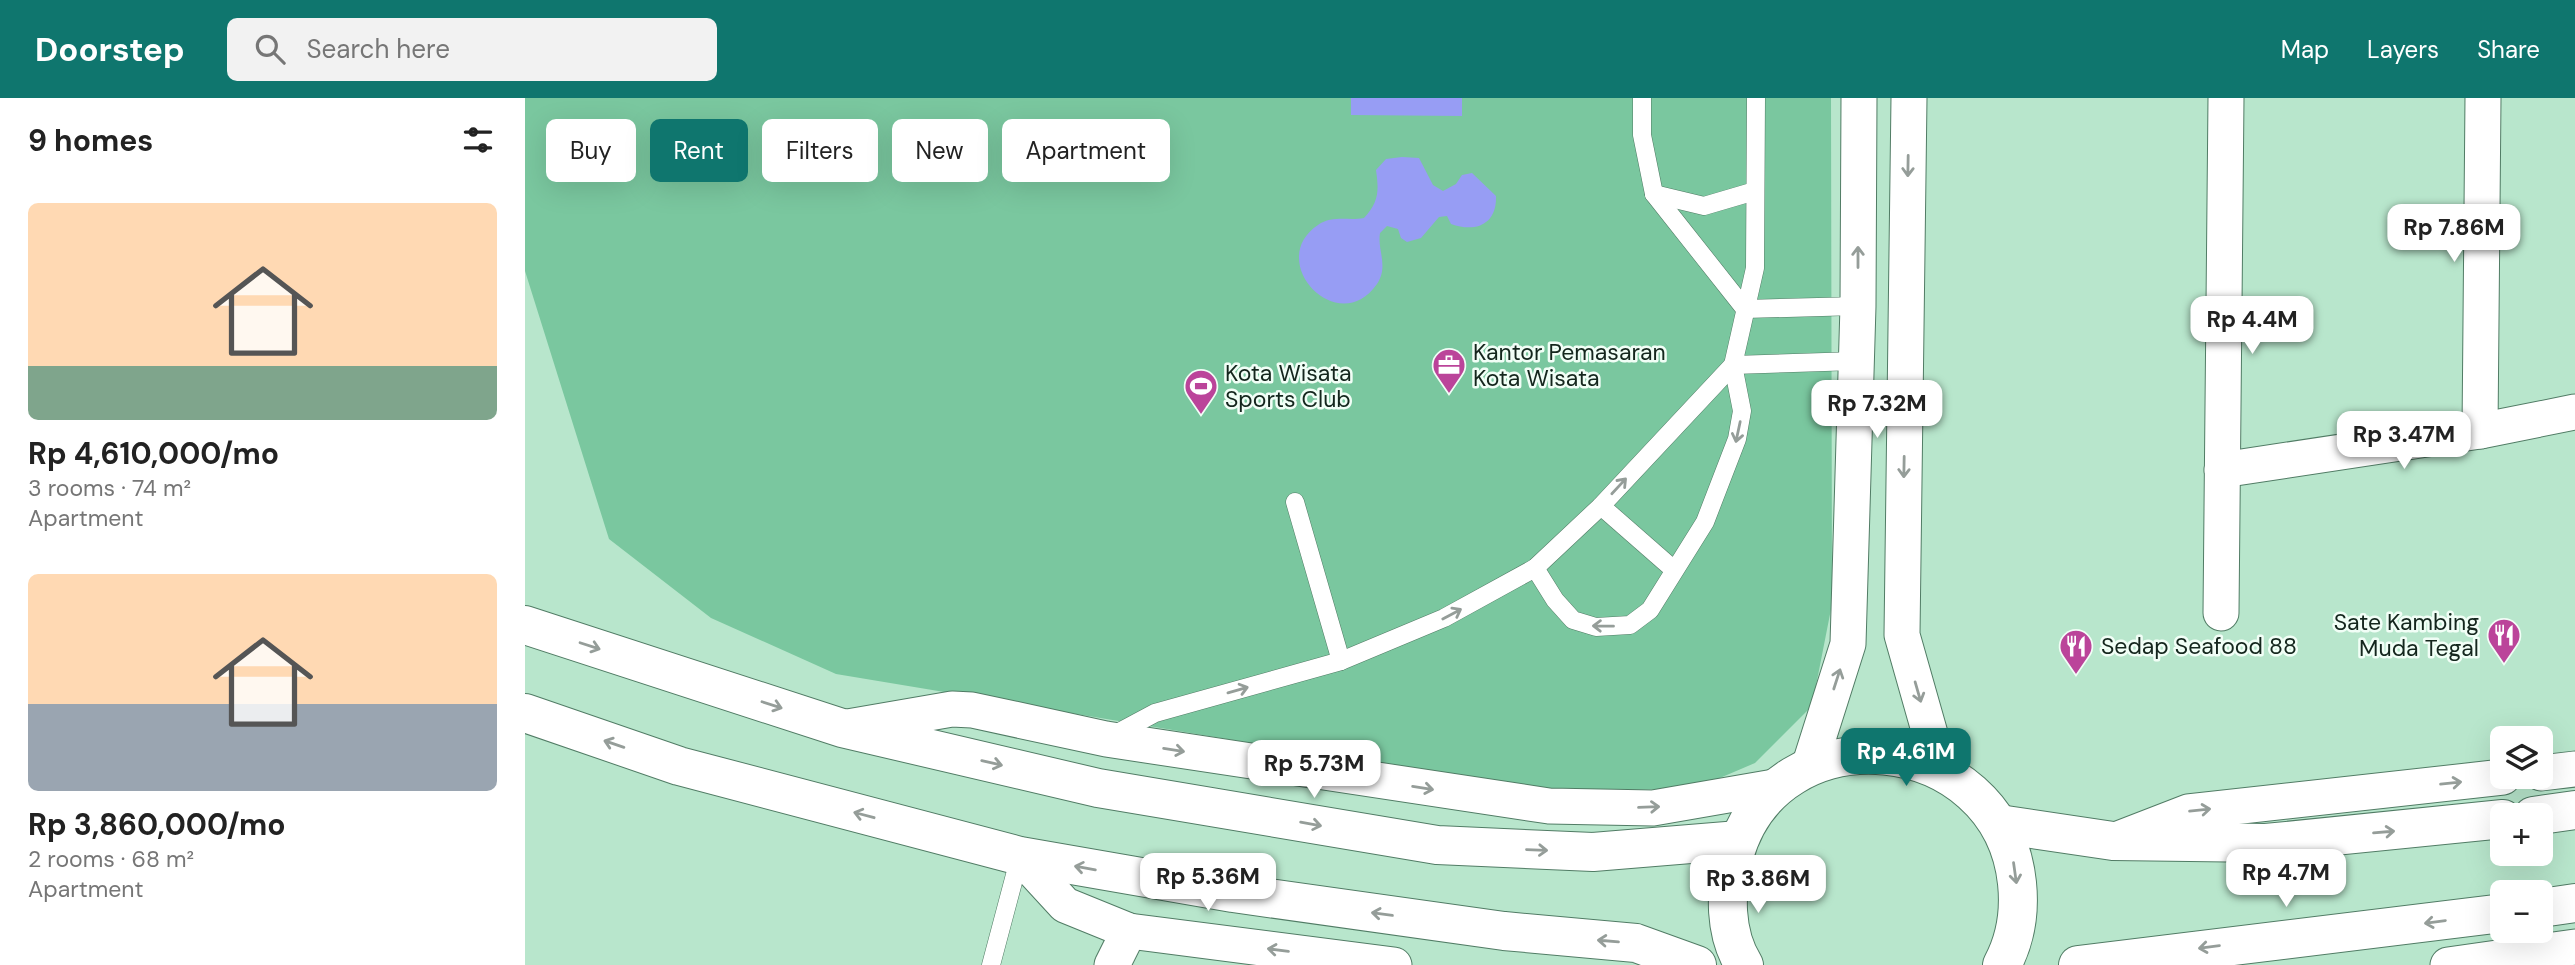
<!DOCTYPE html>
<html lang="en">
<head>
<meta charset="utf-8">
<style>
	body { margin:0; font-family:"DM Sans",sans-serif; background:#f2f2f2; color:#222; height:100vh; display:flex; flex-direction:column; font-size:26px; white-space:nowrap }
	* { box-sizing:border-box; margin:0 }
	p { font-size:23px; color:#767676 }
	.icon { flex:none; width:38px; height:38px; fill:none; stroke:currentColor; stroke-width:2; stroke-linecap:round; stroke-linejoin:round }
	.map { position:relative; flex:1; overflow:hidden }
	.drawer { display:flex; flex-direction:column; background:#fff; width:525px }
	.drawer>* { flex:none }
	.top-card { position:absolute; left:21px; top:21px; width:665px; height:63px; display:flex; gap:14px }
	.tools { position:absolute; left:1965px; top:628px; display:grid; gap:14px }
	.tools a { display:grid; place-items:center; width:63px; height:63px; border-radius:10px; background:#fff; box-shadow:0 7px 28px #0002; font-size:35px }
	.price { position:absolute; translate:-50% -60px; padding:0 16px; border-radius:14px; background:#fff; color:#222; font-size:23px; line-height:46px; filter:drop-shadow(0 2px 4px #0008) }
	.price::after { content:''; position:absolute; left:50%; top:42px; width:21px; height:16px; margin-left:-10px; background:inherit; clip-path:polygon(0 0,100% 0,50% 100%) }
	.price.current { background:#0f766e; color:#fff }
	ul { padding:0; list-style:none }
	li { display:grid; align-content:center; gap:14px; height:371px; padding:0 28px }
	li span { display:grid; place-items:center; height:217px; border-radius:10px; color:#555 }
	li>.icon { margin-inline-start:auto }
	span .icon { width:126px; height:126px; fill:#fffc; stroke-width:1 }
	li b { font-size:30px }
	h2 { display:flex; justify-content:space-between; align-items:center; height:84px; padding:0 28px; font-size:30px }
	.pill { padding:0 24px; border-radius:10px; background:#fff; box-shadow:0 7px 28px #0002; font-size:24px; line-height:63px }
	.pill.current { background:#0f766e; color:#fff }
	header { display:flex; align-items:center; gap:42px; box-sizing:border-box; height:98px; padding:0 35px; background:#0f766e; color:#fff }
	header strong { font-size:33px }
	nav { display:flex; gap:38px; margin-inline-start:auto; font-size:24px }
	.search { width:490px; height:63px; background:#f2f2f2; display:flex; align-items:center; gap:18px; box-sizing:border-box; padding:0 24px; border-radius:10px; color:#767676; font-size:26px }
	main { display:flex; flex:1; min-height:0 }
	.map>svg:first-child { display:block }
</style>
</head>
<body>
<header>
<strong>Doorstep</strong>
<div class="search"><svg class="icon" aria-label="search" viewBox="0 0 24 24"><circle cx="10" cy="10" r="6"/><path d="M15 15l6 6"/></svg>Search here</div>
<nav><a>Map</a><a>Layers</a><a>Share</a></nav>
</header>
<main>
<section class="drawer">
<h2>9 homes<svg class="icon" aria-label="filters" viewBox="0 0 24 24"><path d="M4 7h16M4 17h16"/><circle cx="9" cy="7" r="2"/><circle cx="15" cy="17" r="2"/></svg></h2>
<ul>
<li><span style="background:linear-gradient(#ffd9b3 75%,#7fa58c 0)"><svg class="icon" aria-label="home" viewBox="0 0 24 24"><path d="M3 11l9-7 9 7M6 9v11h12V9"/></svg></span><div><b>Rp 4,610,000/mo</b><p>3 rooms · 74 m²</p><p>Apartment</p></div></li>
<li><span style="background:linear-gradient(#ffd9b3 60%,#9aa5b1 0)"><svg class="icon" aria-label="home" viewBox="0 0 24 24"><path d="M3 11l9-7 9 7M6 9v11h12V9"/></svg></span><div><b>Rp 3,860,000/mo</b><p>2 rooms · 68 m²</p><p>Apartment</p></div></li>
</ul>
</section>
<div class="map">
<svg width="2050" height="867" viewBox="0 0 2050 867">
	<rect width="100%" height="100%" fill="#b8e6cc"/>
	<!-- green -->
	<path fill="#7ac79f" d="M0 0H1306L1307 506 1287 608 1230 665 1169 691 984 693 859 667 311 576 186 520 84 441 0 173Z"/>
	<!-- water -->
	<g fill="#979df4">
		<path d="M826 0H937V18L826 17Z"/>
		<path d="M877 59 894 60 908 87 918 93 931 86 937 77 947 75 971 98C972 126 951 135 926 126L922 118 914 119 896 140 882 144 876 140 873 131 862 128 855 135C852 152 864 168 852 186 813 242 739 163 793 127 807 117 824 123 839 120 854 104 854 93 851 72L861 61Z"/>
	</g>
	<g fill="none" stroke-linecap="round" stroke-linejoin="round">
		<defs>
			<g id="service">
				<path d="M1117 0V37L1129 96 1220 211 1333 208"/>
				<path d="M1129 96 1179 108 1230 93"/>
				<path d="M770 404 816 563"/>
				<path d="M1076 408 1148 471"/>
				<path d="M1010 470 1030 502 1048 522 1071 529 1105 527 1125 512 1180 424 1212 341 1217 313 1208 267 1230 170 1231 0"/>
				<path d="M587 638 630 615 816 563 919 520 1010 470 1076 408 1208 267 1331 263"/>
				<path d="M466 867 495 758"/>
			</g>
			<g id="minor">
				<path d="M1384 0 1377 537 1415 671"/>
				<path d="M1955 333 1958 0"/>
				<path d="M1697 372 1955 333 2050 314"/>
				<path d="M1696 515 1701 0"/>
				<path d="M317 630 427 611 447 612 581 641 1024 708 1128 710 1255 688"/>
				<path d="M1284 669 1323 546 1333 208 1334 0"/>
				<path d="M2016 675 2050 671"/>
				<path d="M1588 743 1663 714 1978 679"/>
				<path d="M495 758 540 807 604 833 869 867"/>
				<path d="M587 867 604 833"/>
				<path d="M1923 867 2050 849"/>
			</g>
			<g id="tertiary">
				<path d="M0 527 317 630 573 690 912 747 1068 754 1214 742"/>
				<path d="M0 615 154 668 495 758 708 795 979 833 1111 845 1172 867"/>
				<path d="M2008 718 2050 712"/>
				<path d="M1474 726 1588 743 1741 745 1978 721"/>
				<path d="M2016 810 2050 805"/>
				<path d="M1219 867C1199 835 1200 794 1209 759 1250 608 1476 631 1492 785 1495 814 1491 841 1477 867"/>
				<path d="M1553 867 1978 815"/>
			</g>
		</defs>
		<!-- service casing -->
		<use href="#service" stroke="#517c65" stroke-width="19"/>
		<!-- minor casing -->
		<use href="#minor" stroke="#517c65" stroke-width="37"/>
		<!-- tertiary casing -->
		<use href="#tertiary" stroke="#517c65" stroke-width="40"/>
		<!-- service -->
		<use href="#service" stroke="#fff" stroke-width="18"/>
		<!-- minor -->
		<use href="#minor" stroke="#fff" stroke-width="35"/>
		<!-- tertiary -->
		<use href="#tertiary" stroke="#fff" stroke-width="38"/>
	</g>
	<!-- one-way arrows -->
	<defs><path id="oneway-shaft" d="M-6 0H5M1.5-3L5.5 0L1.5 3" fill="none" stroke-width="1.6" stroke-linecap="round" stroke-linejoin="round" transform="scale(1.75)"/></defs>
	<g stroke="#959d99">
		<use href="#oneway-shaft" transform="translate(1383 68) rotate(91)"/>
		<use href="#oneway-shaft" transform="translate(1333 159) rotate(-90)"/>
		<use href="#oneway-shaft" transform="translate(1213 334) rotate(102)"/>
		<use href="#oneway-shaft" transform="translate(1379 369) rotate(91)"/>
		<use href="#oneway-shaft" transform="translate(1094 388) rotate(-47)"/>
		<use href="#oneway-shaft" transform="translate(927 516) rotate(-28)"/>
		<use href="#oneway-shaft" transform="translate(1078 528) rotate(-179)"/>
		<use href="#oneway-shaft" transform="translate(65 548) rotate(18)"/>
		<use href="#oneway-shaft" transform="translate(1312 581) rotate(-72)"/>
		<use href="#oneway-shaft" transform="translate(713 592) rotate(-16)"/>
		<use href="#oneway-shaft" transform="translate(1393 594) rotate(74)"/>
		<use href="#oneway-shaft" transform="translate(247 607) rotate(18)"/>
		<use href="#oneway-shaft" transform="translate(89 646) rotate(-161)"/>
		<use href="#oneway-shaft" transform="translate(649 652) rotate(9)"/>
		<use href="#oneway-shaft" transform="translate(467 665) rotate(13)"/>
		<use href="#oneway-shaft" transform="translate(1926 685) rotate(-6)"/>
		<use href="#oneway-shaft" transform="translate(898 690) rotate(9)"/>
		<use href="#oneway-shaft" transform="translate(1124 709) rotate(-2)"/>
		<use href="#oneway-shaft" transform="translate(1675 712) rotate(-6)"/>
		<use href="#oneway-shaft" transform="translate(339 717) rotate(-165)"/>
		<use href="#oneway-shaft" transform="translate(786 726) rotate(10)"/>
		<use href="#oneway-shaft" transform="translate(1859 734) rotate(-5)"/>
		<use href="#oneway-shaft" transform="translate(1012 752) rotate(2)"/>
		<use href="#oneway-shaft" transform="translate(560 770) rotate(-170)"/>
		<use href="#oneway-shaft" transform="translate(1490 775) rotate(82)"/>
		<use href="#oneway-shaft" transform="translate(857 816) rotate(-172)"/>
		<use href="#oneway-shaft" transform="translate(1910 824) rotate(172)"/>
		<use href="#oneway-shaft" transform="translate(1083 843) rotate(-175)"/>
		<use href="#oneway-shaft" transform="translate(1684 849) rotate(173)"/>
		<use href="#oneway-shaft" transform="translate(753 852) rotate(-173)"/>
	</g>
	<!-- icons -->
	<defs>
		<symbol id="office-pin" viewBox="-11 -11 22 30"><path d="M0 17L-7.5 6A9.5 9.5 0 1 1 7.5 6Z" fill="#bb449a" stroke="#f1fef6"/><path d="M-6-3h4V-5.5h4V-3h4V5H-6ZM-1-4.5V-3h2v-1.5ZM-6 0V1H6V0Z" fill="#fff"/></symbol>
		<symbol id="stadium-pin" viewBox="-11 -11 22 30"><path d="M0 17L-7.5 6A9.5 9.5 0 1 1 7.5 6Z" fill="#bb449a" stroke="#f1fef6"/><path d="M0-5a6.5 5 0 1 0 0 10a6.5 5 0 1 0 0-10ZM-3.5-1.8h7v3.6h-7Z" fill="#fff"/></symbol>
		<symbol id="restaurant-pin" viewBox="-11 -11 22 30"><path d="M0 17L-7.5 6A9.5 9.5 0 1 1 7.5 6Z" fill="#bb449a" stroke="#f1fef6"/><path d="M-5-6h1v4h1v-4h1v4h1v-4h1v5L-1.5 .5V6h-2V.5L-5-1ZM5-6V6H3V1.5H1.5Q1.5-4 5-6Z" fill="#fff"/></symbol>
	</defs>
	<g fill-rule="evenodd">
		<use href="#office-pin" x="905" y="248" width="38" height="52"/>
		<use href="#stadium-pin" x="657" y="269" width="38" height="52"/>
		<use href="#restaurant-pin" x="1960" y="518" width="38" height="52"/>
		<use href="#restaurant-pin" x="1532" y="529" width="38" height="52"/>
	</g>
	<g text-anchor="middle" stroke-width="5" stroke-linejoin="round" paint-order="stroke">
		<!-- poi labels -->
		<g font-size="23" fill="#14261d" stroke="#f1fef6" text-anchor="start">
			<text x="948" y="262">Kantor Pemasaran<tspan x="948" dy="26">Kota Wisata</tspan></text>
			<text x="700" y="283">Kota Wisata<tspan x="700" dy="26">Sports Club</tspan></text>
			<text x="1954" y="532" text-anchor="end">Sate Kambing<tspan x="1954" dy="26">Muda Tegal</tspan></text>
			<text x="1576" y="556">Sedap Seafood 88</text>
		</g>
	</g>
</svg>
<div class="tools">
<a><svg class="icon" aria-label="layers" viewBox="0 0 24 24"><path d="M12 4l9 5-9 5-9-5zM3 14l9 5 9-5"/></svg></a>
<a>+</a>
<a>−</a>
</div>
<b class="price" style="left:1929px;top:166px">Rp 7.86M</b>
<b class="price" style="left:1727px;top:258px">Rp 4.4M</b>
<b class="price" style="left:1352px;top:342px">Rp 7.32M</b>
<b class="price" style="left:1879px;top:373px">Rp 3.47M</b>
<b class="price current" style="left:1381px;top:690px">Rp 4.61M</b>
<b class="price" style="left:789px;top:702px">Rp 5.73M</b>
<b class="price" style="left:1761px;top:811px">Rp 4.7M</b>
<b class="price" style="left:683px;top:815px">Rp 5.36M</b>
<b class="price" style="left:1233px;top:817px">Rp 3.86M</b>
<div class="top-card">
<a class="pill">Buy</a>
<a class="pill current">Rent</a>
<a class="pill">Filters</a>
<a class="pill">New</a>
<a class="pill">Apartment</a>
</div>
</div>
</main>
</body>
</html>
